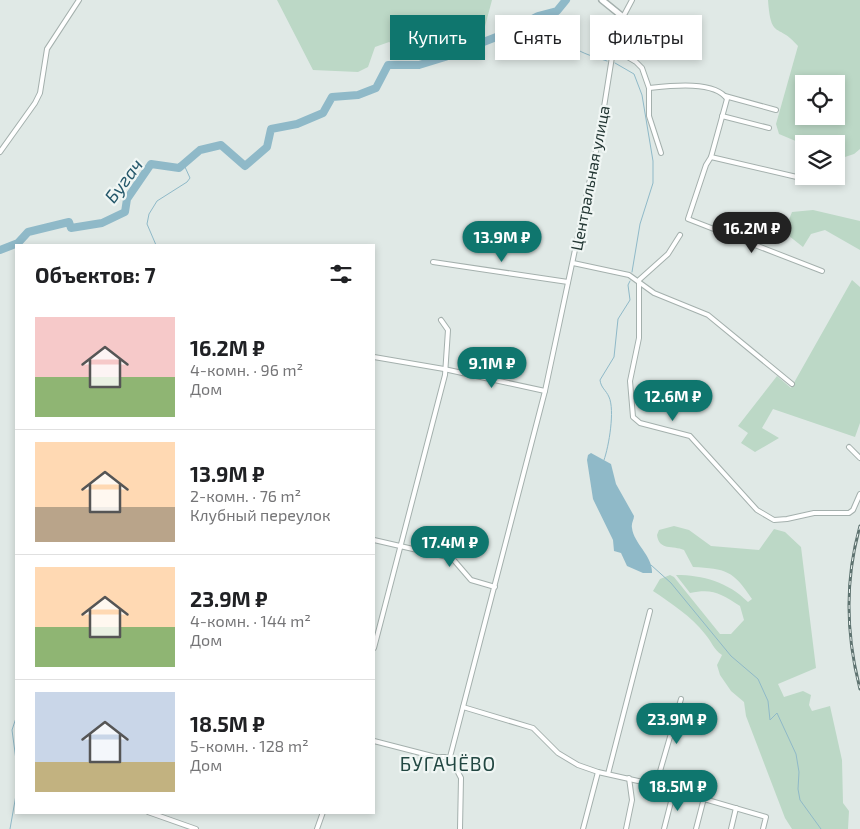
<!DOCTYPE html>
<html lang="ru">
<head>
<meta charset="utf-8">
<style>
	body { margin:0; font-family:"Exo 2",sans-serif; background:#f6f6f6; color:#202124; height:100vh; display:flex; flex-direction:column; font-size:19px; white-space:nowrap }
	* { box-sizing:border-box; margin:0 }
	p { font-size:16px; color:#757577 }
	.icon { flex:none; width:28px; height:28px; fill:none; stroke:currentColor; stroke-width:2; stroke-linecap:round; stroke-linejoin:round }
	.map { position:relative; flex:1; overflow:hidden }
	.drawer { position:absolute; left:15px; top:244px; width:360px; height:570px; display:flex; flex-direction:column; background:#fff; border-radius:0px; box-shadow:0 2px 8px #0003 }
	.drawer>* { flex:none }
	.top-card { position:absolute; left:390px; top:15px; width:395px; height:45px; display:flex; gap:10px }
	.buttons { position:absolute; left:795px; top:75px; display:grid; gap:10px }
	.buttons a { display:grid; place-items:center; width:50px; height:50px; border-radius:0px; background:#fff; box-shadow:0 2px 8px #0003; font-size:25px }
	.price { position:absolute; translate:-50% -42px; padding:0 11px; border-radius:18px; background:#0f766e; color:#fff; font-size:16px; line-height:32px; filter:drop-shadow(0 1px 2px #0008) }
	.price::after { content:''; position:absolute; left:50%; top:30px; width:15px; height:11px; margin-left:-8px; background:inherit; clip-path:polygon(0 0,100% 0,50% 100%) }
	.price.on { background:#222; color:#fff }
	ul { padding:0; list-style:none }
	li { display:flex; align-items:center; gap:15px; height:125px; padding:0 20px }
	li+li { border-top:1px solid #e0e0e0 }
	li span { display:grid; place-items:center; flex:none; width:140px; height:100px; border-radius:0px; color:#555 }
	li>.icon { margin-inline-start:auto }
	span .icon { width:60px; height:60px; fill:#fffc; stroke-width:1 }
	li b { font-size:21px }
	h2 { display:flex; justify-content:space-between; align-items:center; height:60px; padding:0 20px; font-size:21px }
	.tag { padding:0 18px; border-radius:0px; background:#fff; box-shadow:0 2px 8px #0003; font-size:18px; line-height:45px }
	.tag.on { background:#0f766e; color:#fff }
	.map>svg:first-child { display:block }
</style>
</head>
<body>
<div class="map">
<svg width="860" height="829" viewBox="0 0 860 829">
	<rect width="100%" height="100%" fill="#e0e9e6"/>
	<!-- green -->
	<g fill="#bcd8c6" fill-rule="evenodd">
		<path d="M277 0H492L484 30 406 52 389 42 375 47 368 67 358 72 313 70Z"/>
		<path d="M768 0H860V149L854 154 836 160V144H804L803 158 798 142 779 134 776 124 798 46C778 22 771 41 768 0ZM804 84H836V116H804Z"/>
		<path d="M813 210 860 221V250L825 230 811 234 803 247 784 232 792 212Z"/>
		<path d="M852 280 860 287V423L855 437 773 409 762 428 779 438 755 452 741 443 748 433 738 426 777 376 791 388Z"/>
		<path d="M674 526 689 530 711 546 759 550 774 529 785 532 801 547 816 668 778 684 784 697 803 691 811 695 809 705 812 711 830 706 842 760 843 803 849 811 848 829H792L785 818 746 716 744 702 731 691 720 675 717 665 722 655C713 649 712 642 705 634 692 617 671 603 653 591L660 579 670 575 674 577 720 634H731L744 620 740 606C721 594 713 588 690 593L676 575C703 575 728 582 748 602L752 599C733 570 726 569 693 567L684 550C673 545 659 551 657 535L659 530Z"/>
	</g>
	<!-- water -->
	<path fill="#8fb9c8" d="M591 453 611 464 616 484 634 516C634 520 631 523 632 528 634 544 653 556 652 573H643L627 566 621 553 614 551 613 540 593 499 587 460 588 455Z"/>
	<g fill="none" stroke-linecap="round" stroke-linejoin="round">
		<!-- stream -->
		<g stroke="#8fb9c8" stroke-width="1">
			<path d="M557 11C568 48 569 49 607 61"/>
			<path d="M615 63 634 74 642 95 653 161V183L640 224 632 272"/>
			<path d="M156 245 147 224 149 214 157 201 187 182 190 178 185 167 190 160"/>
			<path d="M604 460C609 446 615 410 609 397 606 390 601 388 600 380L614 357 618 319 630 300 628 285 630 281"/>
			<path d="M651 565 671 583 731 656 758 679 768 701 770 720 777 713 796 754 799 772 798 789 800 800 821 829"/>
			<path d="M16 718 12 730 16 760"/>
			<path d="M10 829 16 795"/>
		</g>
		<!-- river -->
		<path stroke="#8fb9c8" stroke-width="8" d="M0 250 18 243 28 232 69 222 71 228 102 223 125 212 127 199 151 164 179 168 200 150 221 145 245 166 267 147 271 129 297 124 323 113 332 97 358 95 376 88 388 65H419L445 57 504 34 538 16 557 11 566 0"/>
		<defs>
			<g id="minor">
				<path d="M614 49 636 62 642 68 649 88V116L661 153"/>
				<path d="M649 88C668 86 715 80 727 99L711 157 706 165 688 219 822 271"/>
				<path d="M725 96 776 110"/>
				<path d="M722 116 769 128"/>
				<path d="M0 152 35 103 40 93 47 49 79 0"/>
				<path d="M711 157 801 178"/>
				<path d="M680 235 668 254 639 280V338L630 381 633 417 640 423 690 436 757 510 774 520 787 519 814 513H849L853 510 860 494"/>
				<path d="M433 262 568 282"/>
				<path d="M573 263 629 275 654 293 708 315 792 384"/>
				<path d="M374 357 444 369 545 391"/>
				<path d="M849 447 860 458"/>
				<path d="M374 540 452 558 471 580 495 587"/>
				<path d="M374 648 445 375 448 330 441 320"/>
				<path d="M463 707 533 728 558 753 578 765 598 772 656 785 766 817 763 829"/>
				<path d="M374 741 436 757H450"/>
				<path d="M608 774 650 611"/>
				<path d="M656 785 681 699"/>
				<path d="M148 812 196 829"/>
				<path d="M317 829 323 812"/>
				<path d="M460 829 461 778 450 757 545 391 600 132 612 57 623 17 632 0"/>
				<path d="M583 829 598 772"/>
				<path d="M626 829 632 800 629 778"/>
				<path d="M664 829 674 790"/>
				<path d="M696 829 704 798"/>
				<path d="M731 829 736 808"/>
			</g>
			<path id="tertiary" d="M602 0 623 17"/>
		</defs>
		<!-- minor casing -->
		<use href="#minor" stroke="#a4b0ad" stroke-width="6"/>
		<!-- tertiary casing -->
		<use href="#tertiary" stroke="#a4b0ad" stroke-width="8"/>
		<!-- minor -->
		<use href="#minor" stroke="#fff" stroke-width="4"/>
		<!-- tertiary -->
		<use href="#tertiary" stroke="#fff" stroke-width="5"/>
		<defs>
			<path id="rail" d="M860 526C845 579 846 635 860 689"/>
		</defs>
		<!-- rail casing -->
		<use href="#rail" stroke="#5e7370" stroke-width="3"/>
		<!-- rail -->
		<use href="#rail" stroke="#f0f6f4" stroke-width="1" stroke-dasharray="4" stroke-linecap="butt"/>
	</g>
	<g text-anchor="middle" stroke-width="4.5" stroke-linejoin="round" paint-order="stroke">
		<!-- street labels -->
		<g font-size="16" fill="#233734" stroke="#f0f6f4">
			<text transform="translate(590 178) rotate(-79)" y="6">Центральная улица</text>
		</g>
		<!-- water labels -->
		<g font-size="18" font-style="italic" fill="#25586b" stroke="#f0f6f4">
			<text transform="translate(124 181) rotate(-53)" y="6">Бугач</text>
		</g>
		<!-- quarter labels -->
		<g font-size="19" letter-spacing="1" fill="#224742" stroke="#f0f6f4">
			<text x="448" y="771">БУГАЧЁВО</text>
		</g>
	</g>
</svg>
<div class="buttons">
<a><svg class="icon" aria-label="locate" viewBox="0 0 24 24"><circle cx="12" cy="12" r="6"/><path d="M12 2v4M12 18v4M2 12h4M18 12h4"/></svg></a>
<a><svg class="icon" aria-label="layers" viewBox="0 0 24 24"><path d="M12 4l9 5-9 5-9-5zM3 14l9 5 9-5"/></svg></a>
</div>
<b class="price on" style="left:752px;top:254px">16.2M ₽</b>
<b class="price" style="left:502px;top:263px">13.9M ₽</b>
<b class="price" style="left:492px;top:389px">9.1M ₽</b>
<b class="price" style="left:673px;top:422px">12.6M ₽</b>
<b class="price" style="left:450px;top:568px">17.4M ₽</b>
<b class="price" style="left:677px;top:745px">23.9M ₽</b>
<b class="price" style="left:678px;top:812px">18.5M ₽</b>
<div class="top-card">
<a class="tag on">Купить</a>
<a class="tag">Снять</a>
<a class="tag">Фильтры</a>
</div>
<section class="drawer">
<h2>Объектов: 7<svg class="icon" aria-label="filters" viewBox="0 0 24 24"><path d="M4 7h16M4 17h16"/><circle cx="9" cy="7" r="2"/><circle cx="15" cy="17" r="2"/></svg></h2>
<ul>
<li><span style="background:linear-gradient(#f6c9c9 60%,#8fb573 0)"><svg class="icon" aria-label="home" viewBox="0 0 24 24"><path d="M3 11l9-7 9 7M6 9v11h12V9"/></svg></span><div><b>16.2M ₽</b><p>4-комн. · 96 m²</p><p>Дом</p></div></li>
<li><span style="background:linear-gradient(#ffd9b3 65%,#b9a48a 0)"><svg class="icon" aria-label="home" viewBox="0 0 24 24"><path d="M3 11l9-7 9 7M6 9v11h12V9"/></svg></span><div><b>13.9M ₽</b><p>2-комн. · 76 m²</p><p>Клубный переулок</p></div></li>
<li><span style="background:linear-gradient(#ffd9b3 60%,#8fb573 0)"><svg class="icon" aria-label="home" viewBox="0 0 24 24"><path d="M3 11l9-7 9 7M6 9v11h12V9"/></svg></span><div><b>23.9M ₽</b><p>4-комн. · 144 m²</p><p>Дом</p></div></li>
<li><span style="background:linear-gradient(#c9d6e8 70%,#c2b280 0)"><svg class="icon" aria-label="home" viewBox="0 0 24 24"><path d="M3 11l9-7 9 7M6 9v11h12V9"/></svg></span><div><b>18.5M ₽</b><p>5-комн. · 128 m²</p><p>Дом</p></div></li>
</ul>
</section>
</div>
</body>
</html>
